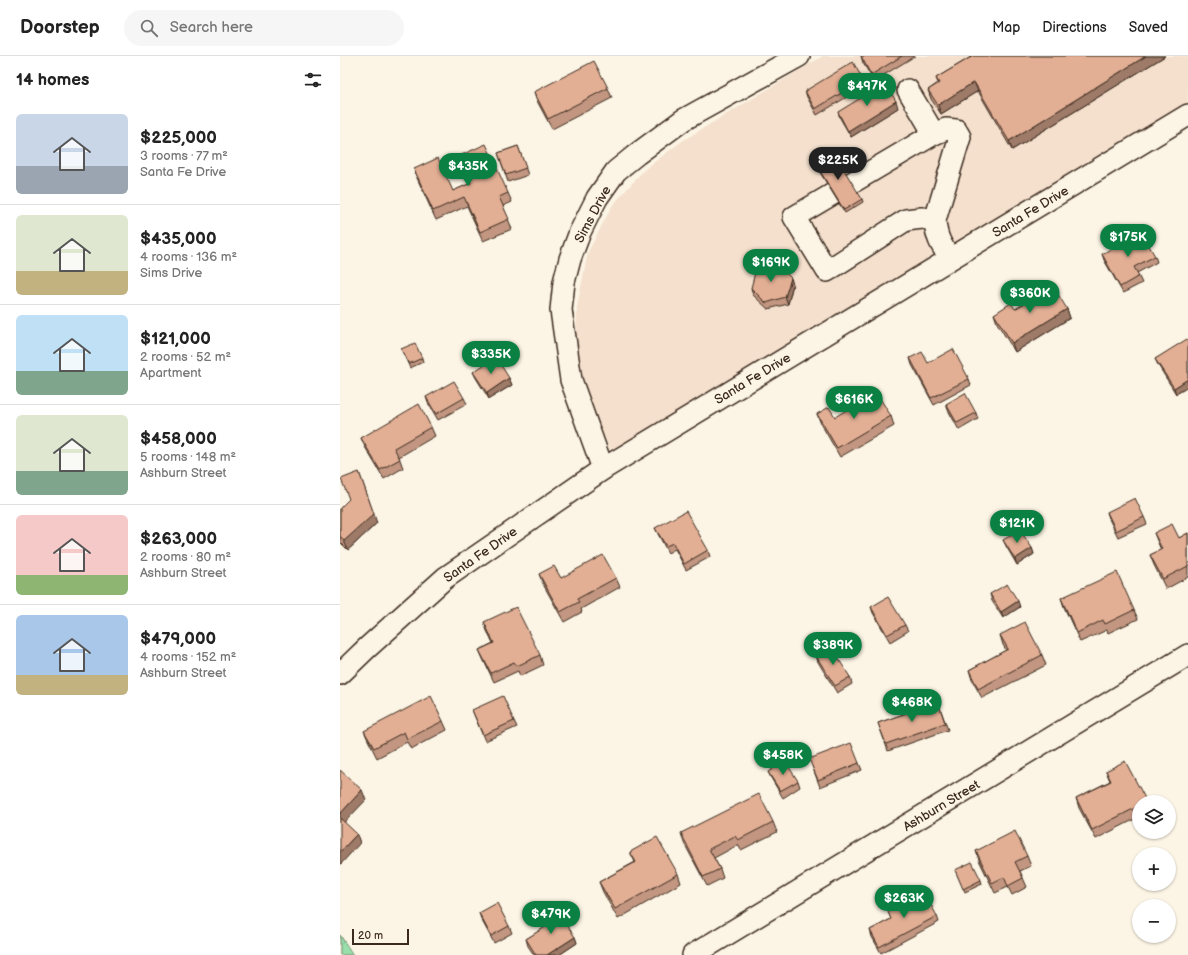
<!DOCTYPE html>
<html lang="en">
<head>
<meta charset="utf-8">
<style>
	body { margin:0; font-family:"Balsamiq Sans",sans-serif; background:#f6f6f6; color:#222; height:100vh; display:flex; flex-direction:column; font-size:15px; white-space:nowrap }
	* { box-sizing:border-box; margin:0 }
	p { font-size:13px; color:#767676 }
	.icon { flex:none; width:22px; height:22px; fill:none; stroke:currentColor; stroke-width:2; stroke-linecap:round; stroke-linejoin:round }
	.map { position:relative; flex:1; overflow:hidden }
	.details { display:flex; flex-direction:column; background:#fff; width:340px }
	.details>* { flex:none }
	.fabs { position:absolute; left:792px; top:739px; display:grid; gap:8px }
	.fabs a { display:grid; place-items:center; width:44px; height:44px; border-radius:50%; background:#fff; box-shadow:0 1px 3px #0004; font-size:20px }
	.scale { position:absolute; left:12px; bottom:10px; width:57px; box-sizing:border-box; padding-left:4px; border:2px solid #3b2a1e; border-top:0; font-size:11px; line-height:14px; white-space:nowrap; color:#3b2a1e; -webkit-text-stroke:3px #fcf5e5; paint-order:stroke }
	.price { position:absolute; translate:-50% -34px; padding:0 9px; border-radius:14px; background:#0b8043; color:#fff; font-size:13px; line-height:26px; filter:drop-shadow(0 1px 2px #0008) }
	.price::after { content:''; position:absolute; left:50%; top:24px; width:12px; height:9px; margin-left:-6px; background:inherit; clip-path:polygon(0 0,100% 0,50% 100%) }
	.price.current { background:#222; color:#fff }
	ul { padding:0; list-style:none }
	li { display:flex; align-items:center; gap:12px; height:100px; padding:0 16px }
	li+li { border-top:1px solid #e0e0e0 }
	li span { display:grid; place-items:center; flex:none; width:112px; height:80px; border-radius:6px; color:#555 }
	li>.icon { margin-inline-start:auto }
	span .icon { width:48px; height:48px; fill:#fffc; stroke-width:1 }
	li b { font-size:17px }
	h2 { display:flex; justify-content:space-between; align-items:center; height:48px; padding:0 16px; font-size:17px }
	header { display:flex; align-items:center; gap:24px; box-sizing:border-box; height:56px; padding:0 20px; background:#fff; border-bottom:1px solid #e0e0e0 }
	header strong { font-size:19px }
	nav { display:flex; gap:22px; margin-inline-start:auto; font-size:14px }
	.search { width:280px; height:36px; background:#f6f6f6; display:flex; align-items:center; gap:10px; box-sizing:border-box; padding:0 14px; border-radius:22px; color:#767676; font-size:15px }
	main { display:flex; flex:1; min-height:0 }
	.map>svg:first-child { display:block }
</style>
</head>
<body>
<header>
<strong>Doorstep</strong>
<div class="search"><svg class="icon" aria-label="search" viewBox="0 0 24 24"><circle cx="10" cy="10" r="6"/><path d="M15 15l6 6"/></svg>Search here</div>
<nav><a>Map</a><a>Directions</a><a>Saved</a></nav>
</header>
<main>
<section class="details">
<h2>14 homes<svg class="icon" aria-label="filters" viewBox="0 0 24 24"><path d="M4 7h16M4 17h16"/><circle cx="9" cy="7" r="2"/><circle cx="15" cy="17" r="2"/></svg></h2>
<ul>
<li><span style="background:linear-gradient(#c9d6e8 65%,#9aa5b1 0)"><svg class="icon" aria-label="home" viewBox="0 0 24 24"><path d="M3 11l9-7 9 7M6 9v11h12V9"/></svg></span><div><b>$225,000</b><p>3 rooms · 77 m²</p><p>Santa Fe Drive</p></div></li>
<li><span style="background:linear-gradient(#dfe7d0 70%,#c2b280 0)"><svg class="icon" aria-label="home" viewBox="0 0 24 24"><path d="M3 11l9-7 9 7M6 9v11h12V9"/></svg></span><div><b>$435,000</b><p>4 rooms · 136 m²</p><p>Sims Drive</p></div></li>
<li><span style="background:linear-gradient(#bfe0f5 70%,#7fa58c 0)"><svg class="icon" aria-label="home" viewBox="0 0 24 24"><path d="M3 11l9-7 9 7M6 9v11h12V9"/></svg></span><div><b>$121,000</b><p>2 rooms · 52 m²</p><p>Apartment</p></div></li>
<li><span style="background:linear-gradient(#dfe7d0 70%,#7fa58c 0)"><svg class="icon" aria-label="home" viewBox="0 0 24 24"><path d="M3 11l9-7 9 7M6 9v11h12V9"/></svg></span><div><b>$458,000</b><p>5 rooms · 148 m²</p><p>Ashburn Street</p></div></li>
<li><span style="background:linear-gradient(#f6c9c9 75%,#8fb573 0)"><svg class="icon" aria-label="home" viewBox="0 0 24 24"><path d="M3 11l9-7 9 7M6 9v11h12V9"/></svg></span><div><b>$263,000</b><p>2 rooms · 80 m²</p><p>Ashburn Street</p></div></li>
<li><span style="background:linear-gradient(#a9c7e8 75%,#c2b280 0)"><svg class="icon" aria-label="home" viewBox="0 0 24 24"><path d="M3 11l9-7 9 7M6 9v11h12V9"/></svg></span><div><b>$479,000</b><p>4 rooms · 152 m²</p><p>Ashburn Street</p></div></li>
</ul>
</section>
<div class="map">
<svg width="848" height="899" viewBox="0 0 848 899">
	<defs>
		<pattern id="forest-crowns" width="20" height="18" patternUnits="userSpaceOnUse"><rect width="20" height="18" fill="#99dfac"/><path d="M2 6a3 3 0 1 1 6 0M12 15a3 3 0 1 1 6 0" fill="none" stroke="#85c094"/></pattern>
	</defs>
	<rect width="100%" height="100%" fill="#fcf5e5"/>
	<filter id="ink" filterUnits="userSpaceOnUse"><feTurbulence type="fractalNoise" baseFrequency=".025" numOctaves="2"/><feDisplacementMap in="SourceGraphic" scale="8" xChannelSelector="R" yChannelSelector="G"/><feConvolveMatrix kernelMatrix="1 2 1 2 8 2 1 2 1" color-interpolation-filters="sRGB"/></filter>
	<g filter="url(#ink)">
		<!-- built -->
		<path fill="#f4e0cd" d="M483 0H848V46L272 399 240 324 236 286 237 251 248 196 272 150 304 114 342 85Z"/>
		<!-- forest -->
		<path fill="url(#forest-crowns)" stroke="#6a8465" d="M0 879 13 899H0Z"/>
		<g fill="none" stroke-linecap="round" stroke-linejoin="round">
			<defs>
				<g id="minor">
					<path d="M568 34 594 78"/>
					<path d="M606 73 616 74 620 81 595 164 582 162 566 164 487 215 454 161 594 78Z"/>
					<path d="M595 164C596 181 601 189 610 202"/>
					<path d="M263 413 231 324 221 254 224 226 230 203 240 176 257 142 276 115 297 98 343 64 459 0"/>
					<path d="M0 618 27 592 105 522 263 413 848 59"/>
					<path d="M353 899 848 599"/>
				</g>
			</defs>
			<!-- minor casing -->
			<use href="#minor" stroke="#3b2a1e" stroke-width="24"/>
			<!-- minor -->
			<use href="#minor" stroke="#fcf5e5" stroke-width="21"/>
		</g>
		<!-- wall -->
		<g fill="#c29680" stroke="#3b2a1e">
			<path d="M521 0H575L534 25 523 7Z"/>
			<path d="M630 0H825L672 94 638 35 601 58 591 43 588 34 598 27 596 22 631 1Z"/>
			<path d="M523 24 525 30 477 59 467 41 465 35Z"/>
			<path d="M268 32 272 42 212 73 197 45 194 36Z"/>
			<path d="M558 52 511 81 500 62 498 56Z"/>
			<path d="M178 90 188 119 168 126 158 97Z"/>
			<path d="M119 100 168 137 172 146 163 150 172 173 143 185 127 150 96 164 77 122 74 113 113 135 131 127Z"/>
			<path d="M475 107 522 143 523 146 505 157 476 110Z"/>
			<path d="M762 198 815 200 817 206 797 217 802 227 783 237 764 204Z"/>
			<path d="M453 228 448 248 428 253 413 239 411 232Z"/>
			<path d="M675 253H727L730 262 675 296 657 267 654 258Z"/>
			<path d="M848 285V331L836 338 818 309 815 303Z"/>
			<path d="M61 293 82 302 83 306 70 312Z"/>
			<path d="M570 302 588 307 629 323 631 329 594 349 572 309Z"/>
			<path d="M133 316 169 322 172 329 149 343 136 322Z"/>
			<path d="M86 341 124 342 127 348 98 364 88 347Z"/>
			<path d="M606 348 636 357 638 363 619 374 608 354Z"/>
			<path d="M477 358 495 361 551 360 554 370 500 401 481 368Z"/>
			<path d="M91 371 95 380 59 401 63 412 44 423 25 391 21 382Z"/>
			<path d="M0 452 37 467 8 494 0 486Z"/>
			<path d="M767 456 804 461 807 468 778 481 769 463Z"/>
			<path d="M315 472 368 494 370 501 346 514 335 493 328 497 318 478Z"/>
			<path d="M814 477 839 482 848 477V521L826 533 814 509 810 499 821 494 818 487Z"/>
			<path d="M663 484 692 492 694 498 677 509 666 490Z"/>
			<path d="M199 518 221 522H276L280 531 241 553 242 556 224 566 203 528Z"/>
			<path d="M650 538 680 551 663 562 652 545Z"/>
			<path d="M721 542 794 554 798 563 768 577 767 574 740 586 724 551Z"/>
			<path d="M531 551 565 569 568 575 550 586 533 557Z"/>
			<path d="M144 566 200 599 203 609 180 620 178 615 154 626 143 603 139 594 153 587 147 575Z"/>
			<path d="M660 579 702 599 706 609 642 642 632 624 629 614 666 594 663 589Z"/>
			<path d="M476 600 510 621 512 628 497 637 478 606Z"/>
			<path d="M598 646 608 674 548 695 538 667Z"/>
			<path d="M132 654 174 665 177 671 145 685Z"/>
			<path d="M103 665 107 674 71 693 67 686 37 702 28 684 24 675Z"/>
			<path d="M519 707 522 714 480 731 472 710Z"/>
			<path d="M766 715 799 746V761L756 783 739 752 736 742 770 725Z"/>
			<path d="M428 716 458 725 460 731 443 742 431 722Z"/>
			<path d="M433 766 437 776 401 794 398 789 374 802 380 813 383 822 367 830 344 787 341 777Z"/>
			<path d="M636 795 687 800 691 810 680 815 687 831 672 839 668 831 655 837 639 804Z"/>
			<path d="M290 796 338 818 341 827 278 863 263 836 259 826 295 806Z"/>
			<path d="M615 814 641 824 642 828 625 836Z"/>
			<path d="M548 856 597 860 599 866 541 897 532 881 530 874 551 863Z"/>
			<path d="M139 857 169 870 172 877 154 887 141 863Z"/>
			<path d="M205 860 235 881 237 887 219 899H194L188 890 186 883 209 869Z"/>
		</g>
		<!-- shaded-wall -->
		<g fill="#9e7a68" stroke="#3b2a1e">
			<path d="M806 0H825L672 94 669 85Z"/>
			<path d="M634 26 638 35 601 58 598 49Z"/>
			<path d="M556 45 558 52 511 81 508 75Z"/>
			<path d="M451 222 453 228 448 248 445 241Z"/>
			<path d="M727 253 730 262 675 296 672 287Z"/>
			<path d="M169 322 172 329 149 343 147 337Z"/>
			<path d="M848 323V331L836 338 834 332Z"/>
			<path d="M19 416 37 467 8 494 4 485Z"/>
			<path d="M692 492 694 498 677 509 675 503Z"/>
			<path d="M678 545 680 551 663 562 661 556Z"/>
			<path d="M22 734 26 744 1 770 0 766V758Z"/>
			<path d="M17 778 20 787 0 809V796Z"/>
			<path d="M235 881 237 887 219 899H207Z"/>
		</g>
		<!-- building -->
		<g fill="#e2af95" stroke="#3b2a1e">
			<path d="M521 0H562L531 19Z"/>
			<path d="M633 0H806L669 85 634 26 598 49 588 34 599 27 596 22Z"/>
			<path d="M254 5 268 32 208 63 194 36Z"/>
			<path d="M513 6 523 24 475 53 465 35Z"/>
			<path d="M545 27 556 45 508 75 498 56Z"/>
			<path d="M146 88 168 137 159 141 169 163 140 176 124 141 93 155 74 113 98 102 113 135 131 127 119 100Z"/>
			<path d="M178 90 186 112 166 119 158 97Z"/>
			<path d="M493 96 522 143 504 154 475 107Z"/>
			<path d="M801 176 815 200 794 211 799 220 780 231 762 198Z"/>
			<path d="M436 207 451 222 445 241 426 247 411 232 416 213Z"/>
			<path d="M713 230 727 253 672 287 654 258 671 247 675 253Z"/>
			<path d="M847 283 848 285V323L834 332 815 303Z"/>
			<path d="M75 287 82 302 69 308 61 293Z"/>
			<path d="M613 293 629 323 591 342 570 302 582 296 588 307Z"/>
			<path d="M156 301 169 322 147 337 133 316Z"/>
			<path d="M114 325 124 342 96 358 86 341Z"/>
			<path d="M536 336 551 360 497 392 477 358 489 351 495 361Z"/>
			<path d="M625 337 636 357 617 367 606 348Z"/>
			<path d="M79 348 91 371 54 392 60 403 40 414 21 382Z"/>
			<path d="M19 416 34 458 4 485 0 480V452L9 443 1 423Z"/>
			<path d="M795 442 804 461 776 475 767 456Z"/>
			<path d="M346 455 368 494 344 508 333 487 326 490 315 472Z"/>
			<path d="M832 468 839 482 848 477V510L823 523 810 499 822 493 814 477Z"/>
			<path d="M680 474 692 492 675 503 663 484Z"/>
			<path d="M263 499 276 522 237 543 239 546 220 556 199 518 214 510 221 522Z"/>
			<path d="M777 516 794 554 765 568 763 564 737 577 721 542Z"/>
			<path d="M667 528 678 545 661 556 650 538Z"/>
			<path d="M548 541 565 569 547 579 531 551Z"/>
			<path d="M176 551 200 599 177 610 174 606 151 617 139 594 154 587 144 566Z"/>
			<path d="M685 566 702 599 638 633 629 614 668 593 660 579Z"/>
			<path d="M491 591 510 621 495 630 476 600Z"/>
			<path d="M91 640 103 665 67 683 64 676 34 692 24 675Z"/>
			<path d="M163 640 174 665 143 679 132 654Z"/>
			<path d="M598 646 605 667 546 688 538 667Z"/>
			<path d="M511 687 519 707 478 724 469 703Z"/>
			<path d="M445 705 458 725 440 735 428 716Z"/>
			<path d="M785 705 807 746H799V750L752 774 736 742 771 725 766 715Z"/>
			<path d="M0 714 22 734 0 758Z"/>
			<path d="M419 738 433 766 398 784 395 780 369 793 380 813 363 821 341 777Z"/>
			<path d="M0 762 17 778 0 796Z"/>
			<path d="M675 775 687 800 675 806 683 822 668 830 664 821 652 827 636 795Z"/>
			<path d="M317 781 338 818 275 853 259 826 296 806 290 796Z"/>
			<path d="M632 806 641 824 623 833 615 814Z"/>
			<path d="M584 836 597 860 539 891 530 874 551 863 548 856Z"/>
			<path d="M157 847 169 870 151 880 139 857Z"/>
			<path d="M216 853 235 881 207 899H196L186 883 210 868 205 860Z"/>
		</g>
	</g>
	<g text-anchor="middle" stroke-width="3" stroke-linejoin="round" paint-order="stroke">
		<!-- street labels -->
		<g font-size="13" fill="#3b2a1e" stroke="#fcf5e5">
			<text transform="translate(690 155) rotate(-31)" y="5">Santa Fe Drive</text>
			<text transform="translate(252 158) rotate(-62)" y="5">Sims Drive</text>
			<text transform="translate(412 322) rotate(-31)" y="5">Santa Fe Drive</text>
			<text transform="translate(140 498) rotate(-35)" y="5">Santa Fe Drive</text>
			<text transform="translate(601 749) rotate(-31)" y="5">Ashburn Street</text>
		</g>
	</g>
</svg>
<div class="fabs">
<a><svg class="icon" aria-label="layers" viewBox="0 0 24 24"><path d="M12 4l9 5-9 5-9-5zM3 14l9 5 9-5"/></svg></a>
<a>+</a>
<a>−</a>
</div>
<div class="scale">20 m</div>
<b class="price" style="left:527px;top:51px">$497K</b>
<b class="price current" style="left:498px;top:125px">$225K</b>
<b class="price" style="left:128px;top:131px">$435K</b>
<b class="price" style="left:788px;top:202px">$175K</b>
<b class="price" style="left:431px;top:227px">$169K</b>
<b class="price" style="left:690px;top:258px">$360K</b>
<b class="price" style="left:151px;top:319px">$335K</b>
<b class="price" style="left:514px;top:364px">$616K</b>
<b class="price" style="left:677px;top:488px">$121K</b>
<b class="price" style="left:493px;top:610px">$389K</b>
<b class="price" style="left:572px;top:667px">$468K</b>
<b class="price" style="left:443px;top:720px">$458K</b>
<b class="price" style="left:564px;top:863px">$263K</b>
<b class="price" style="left:211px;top:879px">$479K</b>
</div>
</main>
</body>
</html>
